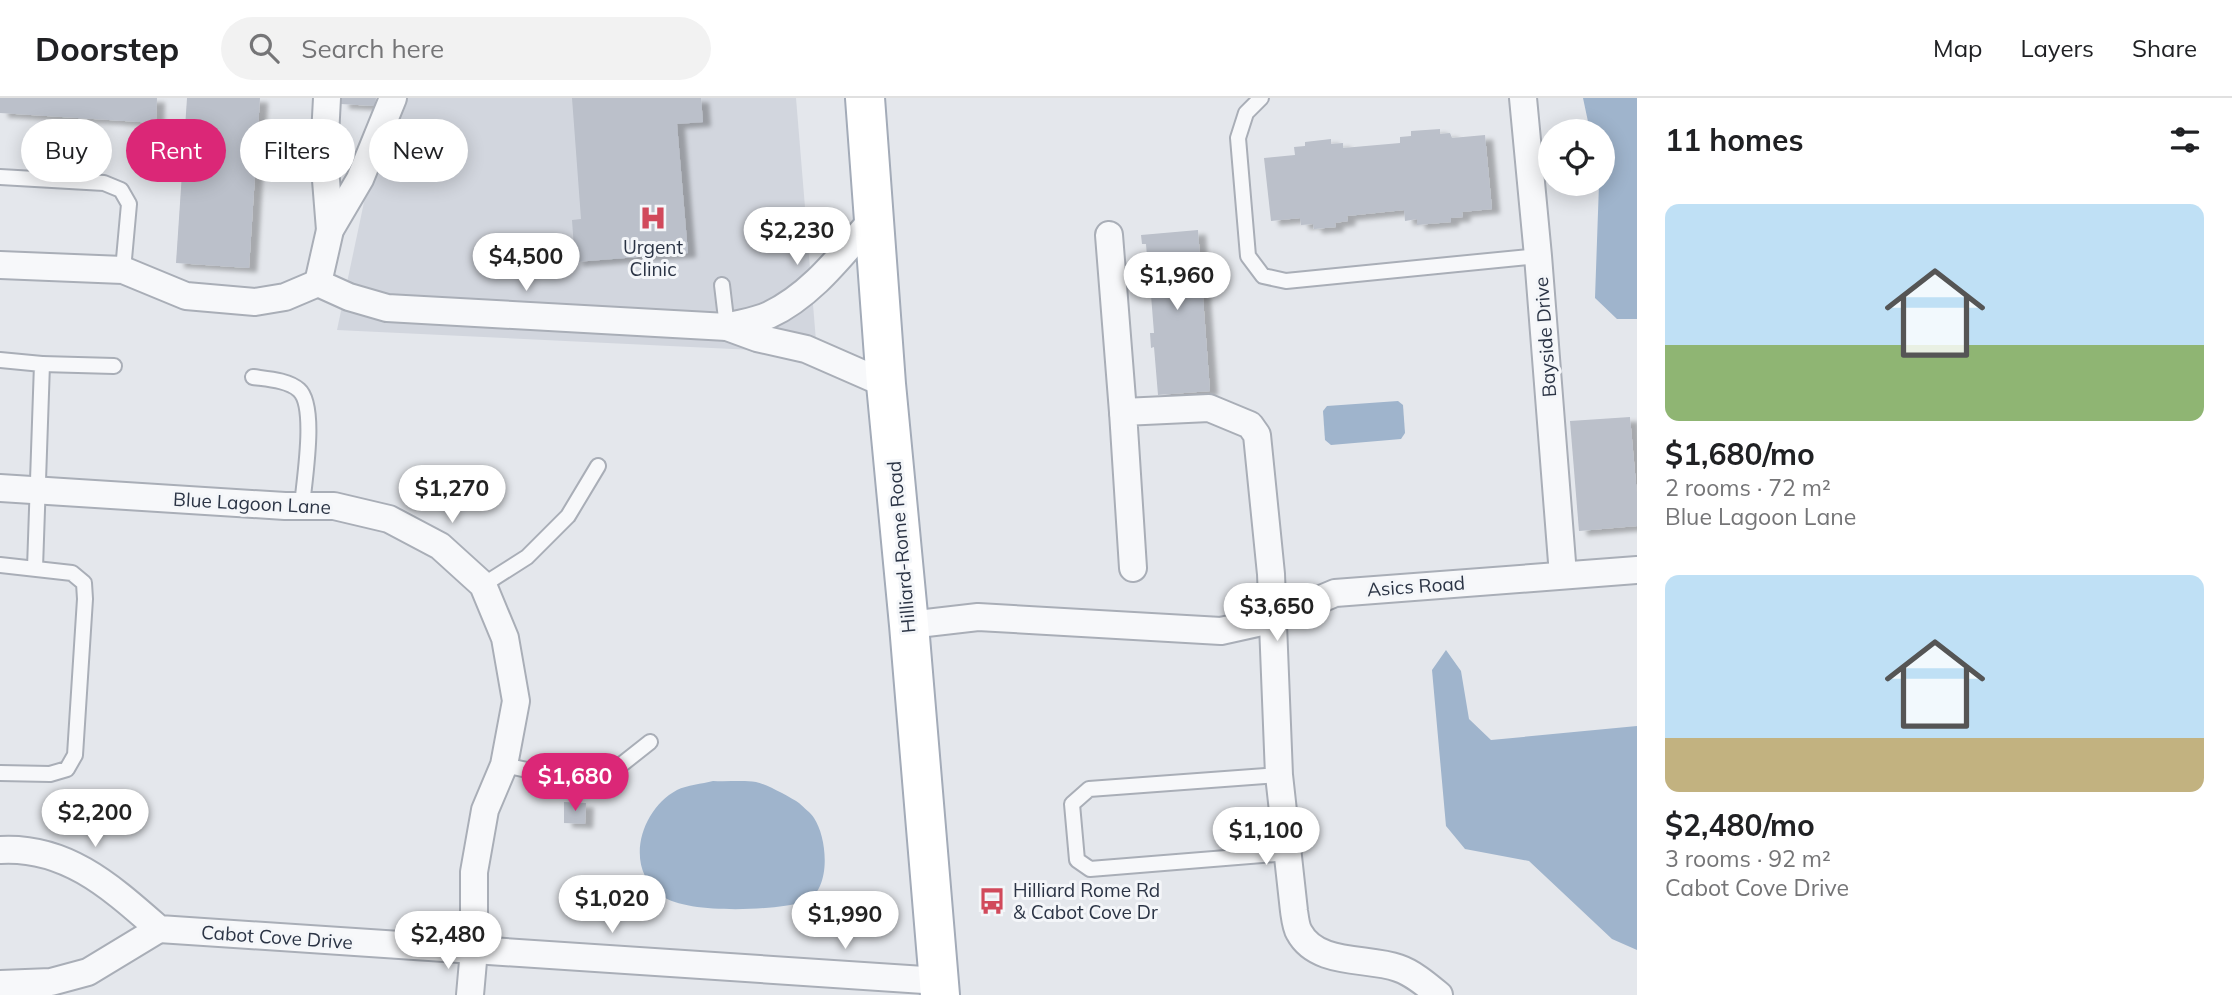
<!DOCTYPE html>
<html lang="en">
<head>
<meta charset="utf-8">
<style>
	body { margin:0; font-family:Mulish,sans-serif; background:#f2f2f2; color:#202124; height:100vh; display:flex; flex-direction:column; font-size:26px; white-space:nowrap }
	* { box-sizing:border-box; margin:0 }
	p { font-size:23px; color:#757577 }
	.icon { flex:none; width:38px; height:38px; fill:none; stroke:currentColor; stroke-width:2; stroke-linecap:round; stroke-linejoin:round }
	.map { position:relative; flex:1; overflow:hidden }
	.details { display:flex; flex-direction:column; background:#fff; width:595px }
	.details>* { flex:none }
	.hud { position:absolute; left:21px; top:21px; width:665px; height:63px; display:flex; gap:14px }
	.controls { position:absolute; left:1538px; top:21px; display:grid; gap:14px }
	.controls a { display:grid; place-items:center; width:77px; height:77px; border-radius:50%; background:#fff; box-shadow:0 4px 18px #0003; font-size:35px }
	.price { position:absolute; translate:-50% -60px; padding:0 16px; border-radius:24px; background:#fff; color:#222; font-size:23px; line-height:46px; filter:drop-shadow(0 2px 4px #0008) }
	.price::after { content:''; position:absolute; left:50%; top:42px; width:21px; height:16px; margin-left:-10px; background:inherit; clip-path:polygon(0 0,100% 0,50% 100%) }
	.price.selected { background:#db2777; color:#fff }
	ul { padding:0; list-style:none }
	li { display:grid; align-content:center; gap:14px; height:371px; padding:0 28px }
	li span { display:grid; place-items:center; height:217px; border-radius:14px; color:#555 }
	li>.icon { margin-inline-start:auto }
	span .icon { width:126px; height:126px; fill:#fffc; stroke-width:1 }
	li b { font-size:30px }
	h2 { display:flex; justify-content:space-between; align-items:center; height:84px; padding:0 28px; font-size:30px }
	.chip { padding:0 24px; border-radius:32px; background:#fff; box-shadow:0 4px 18px #0003; font-size:24px; line-height:63px }
	.chip.selected { background:#db2777; color:#fff }
	header { display:flex; align-items:center; gap:42px; box-sizing:border-box; height:98px; padding:0 35px; background:#fff; border-bottom:2px solid #e0e0e0 }
	header strong { font-size:33px }
	nav { display:flex; gap:38px; margin-inline-start:auto; font-size:24px }
	.search { width:490px; height:63px; background:#f2f2f2; display:flex; align-items:center; gap:18px; box-sizing:border-box; padding:0 24px; border-radius:38px; color:#757577; font-size:26px }
	main { display:flex; flex:1; min-height:0 }
	.map>svg:first-child { display:block }
</style>
</head>
<body>
<header>
<strong>Doorstep</strong>
<div class="search"><svg class="icon" aria-label="search" viewBox="0 0 24 24"><circle cx="10" cy="10" r="6"/><path d="M15 15l6 6"/></svg>Search here</div>
<nav><a>Map</a><a>Layers</a><a>Share</a></nav>
</header>
<main>
<div class="map">
<svg width="1637" height="897" viewBox="0 0 1637 897">
	<defs>
		<filter id="shadow"><feDropShadow dx="8" dy="4.5" stdDeviation="2" flood-color="#0004"/></filter>
	</defs>
	<rect width="100%" height="100%" fill="#e4e7ec"/>
	<!-- built -->
	<path fill="#d2d6de" d="M386 0H796L817 255 337 232Z"/>
	<!-- water -->
	<g fill="#9fb4cc">
		<path d="M1583 0H1637V221H1617L1595 200 1599 86H1603V33H1590Z"/>
		<path d="M1398 303 1403 307 1405 335 1401 341 1331 347 1325 342 1323 313 1327 308Z"/>
		<path d="M1446 552 1461 573 1469 621 1491 642 1637 628V852L1612 841 1529 763 1465 751 1446 728 1432 572Z"/>
		<path d="M713 683C727 684 743 682 756 684 766 686 790 699 799 705 803 709 811 715 814 720 828 741 832 795 803 804 773 813 687 816 662 798 623 770 640 712 677 692 687 687 702 686 713 683Z"/>
	</g>
	<!-- building -->
	<g fill="#bbc0ca" filter="url(#shadow)">
		<path d="M0 0H157L156 25 0 15Z"/>
		<path d="M187 0H260L249 170 176 165Z"/>
		<path d="M341 0H376L375 8 341 6Z"/>
		<path d="M572 0H701L703 24 677 26 688 155 575 164 572 122 581 121Z"/>
		<path d="M1440 31V36L1450 35 1452 40 1485 37 1492 111 1462 114 1463 119 1451 120V124L1417 127V121L1405 123 1404 112 1347 118 1348 123 1335 125 1336 129 1314 131 1313 126 1301 127 1300 120 1271 123 1264 60 1295 57 1294 49 1305 48V44L1331 41V46L1343 45V50L1400 45V39L1411 38V33Z"/>
		<path d="M1198 132 1210 293 1158 297 1154 249 1151 250 1150 235H1154L1151 197 1147 198 1146 183H1149L1146 146H1142L1141 137Z"/>
		<path d="M1630 319 1637 397V428L1579 433 1570 323Z"/>
		<path d="M564 704 586 705 585 726 564 725Z"/>
	</g>
	<g fill="none" stroke-linecap="round" stroke-linejoin="round">
		<defs>
			<g id="service">
				<path d="M1261 0 1246 15 1238 40 1248 158 1263 178 1286 183 1538 158"/>
				<path d="M0 79 104 85 121 92 129 106 123 172"/>
				<path d="M722 187 727 229"/>
				<path d="M0 262 42 266 35 470"/>
				<path d="M42 266 114 268"/>
				<path d="M253 279C267 281 288 282 299 292 317 308 304 383 302 408"/>
				<path d="M0 467 72 475 84 485 85 501 75 657 67 671 50 676 0 675"/>
				<path d="M483 487 527 459 568 418 598 368"/>
				<path d="M504 667 573 682 612 674 650 644"/>
				<path d="M1279 677 1089 691 1072 706 1077 762 1090 771 1288 755"/>
			</g>
			<g id="minor">
				<path d="M327 0 324 57 330 132"/>
				<path d="M1523 0 1538 158 1563 477"/>
				<path d="M1109 137 1123 314"/>
				<path d="M0 167 123 172 186 198 255 204 285 199 318 185"/>
				<path d="M318 185 349 199 387 210 727 229 757 240 806 251 886 286"/>
				<path d="M318 185 330 132 360 81 393 0"/>
				<path d="M727 229C741 225 756 223 769 217 812 197 842 156 873 121"/>
				<path d="M0 390 285 408H334L389 421 440 448 483 487 505 540 516 603 504 667 485 712 474 774V852L470 897"/>
				<path d="M1133 470 1123 314 1209 310 1250 327 1257 337 1271 476 1279 677 1294 813C1295 820 1296 829 1299 834 1317 868 1367 859 1398 870 1413 875 1427 887 1439 897"/>
				<path d="M909 527 978 519 1221 533 1271 522 1335 495 1637 472"/>
				<path d="M0 752C67 748 112 790 159 831L939 883"/>
				<path d="M0 886 51 884 88 874 159 831"/>
			</g>
			<path id="primary" d="M865 0 886 286 909 527 940 897"/>
		</defs>
		<!-- service casing -->
		<use href="#service" stroke="#a9aeb7" stroke-width="18"/>
		<!-- minor casing -->
		<use href="#minor" stroke="#a9aeb7" stroke-width="30"/>
		<!-- primary casing -->
		<use href="#primary" stroke="#a3abb8" stroke-width="42"/>
		<!-- service -->
		<use href="#service" stroke="#f7f8fa" stroke-width="14"/>
		<!-- minor -->
		<use href="#minor" stroke="#f7f8fa" stroke-width="26"/>
		<!-- primary -->
		<use href="#primary" stroke="#fff" stroke-width="38"/>
	</g>
	<!-- icons -->
	<defs>
		<symbol id="hospital-bare" viewBox="-9 -9 18 18"><path d="M-5-5h3v3.5h4V-5h3V5h-3V1.5h-4V5h-3Z" fill="#d1495b" stroke="#f4f6f9" stroke-width="2.5" paint-order="stroke"/></symbol>
		<symbol id="bus-bare" viewBox="-9 -9 18 18"><path d="M-5-6H5V4H4V6H2V4H-2V6H-4V4H-5ZM-3.5-4V0h7V-4ZM-3.5 1.2v1.5H-2V1.2ZM2 1.2v1.5H3.5V1.2Z" fill="#d1495b" stroke="#f4f6f9" stroke-width="2.5" paint-order="stroke"/></symbol>
	</defs>
	<g fill-rule="evenodd">
		<use href="#hospital-bare" x="634" y="101" width="38" height="38"/>
		<use href="#bus-bare" x="973" y="784" width="38" height="38"/>
	</g>
	<g text-anchor="middle" stroke-width="6" stroke-linejoin="round" paint-order="stroke">
		<!-- poi labels -->
		<g font-size="19" fill="#2b3445" stroke="#f4f6f9">
			<text x="653" y="156">Urgent<tspan x="653" dy="22">Clinic</tspan></text>
			<text x="1013" y="799" text-anchor="start">Hilliard Rome Rd<tspan x="1013" dy="22">&amp; Cabot Cove Dr</tspan></text>
		</g>
		<!-- street labels -->
		<g font-size="19" fill="#2b3445" stroke="#f4f6f9">
			<text transform="translate(1545 239) rotate(-94)" y="7">Bayside Drive</text>
			<text transform="translate(252 405) rotate(3)" y="7">Blue Lagoon Lane</text>
			<text transform="translate(901 449) rotate(-95)" y="7">Hilliard-Rome Road</text>
			<text transform="translate(1416 488) rotate(-4)" y="7">Asics Road</text>
			<text transform="translate(277 839) rotate(4)" y="7">Cabot Cove Drive</text>
		</g>
	</g>
</svg>
<div class="controls">
<a><svg class="icon" aria-label="locate" viewBox="0 0 24 24"><circle cx="12" cy="12" r="6"/><path d="M12 2v4M12 18v4M2 12h4M18 12h4"/></svg></a>
</div>
<b class="price" style="left:797px;top:169px">$2,230</b>
<b class="price" style="left:526px;top:195px">$4,500</b>
<b class="price" style="left:1177px;top:214px">$1,960</b>
<b class="price" style="left:452px;top:427px">$1,270</b>
<b class="price" style="left:1277px;top:545px">$3,650</b>
<b class="price selected" style="left:575px;top:715px">$1,680</b>
<b class="price" style="left:95px;top:751px">$2,200</b>
<b class="price" style="left:1266px;top:769px">$1,100</b>
<b class="price" style="left:612px;top:837px">$1,020</b>
<b class="price" style="left:845px;top:853px">$1,990</b>
<b class="price" style="left:448px;top:873px">$2,480</b>
<div class="hud">
<a class="chip">Buy</a>
<a class="chip selected">Rent</a>
<a class="chip">Filters</a>
<a class="chip">New</a>
</div>
</div>
<section class="details">
<h2>11 homes<svg class="icon" aria-label="filters" viewBox="0 0 24 24"><path d="M4 7h16M4 17h16"/><circle cx="9" cy="7" r="2"/><circle cx="15" cy="17" r="2"/></svg></h2>
<ul>
<li><span style="background:linear-gradient(#bfe0f5 65%,#8fb573 0)"><svg class="icon" aria-label="home" viewBox="0 0 24 24"><path d="M3 11l9-7 9 7M6 9v11h12V9"/></svg></span><div><b>$1,680/mo</b><p>2 rooms · 72 m²</p><p>Blue Lagoon Lane</p></div></li>
<li><span style="background:linear-gradient(#bfe0f5 75%,#c2b280 0)"><svg class="icon" aria-label="home" viewBox="0 0 24 24"><path d="M3 11l9-7 9 7M6 9v11h12V9"/></svg></span><div><b>$2,480/mo</b><p>3 rooms · 92 m²</p><p>Cabot Cove Drive</p></div></li>
</ul>
</section>
</main>
</body>
</html>
